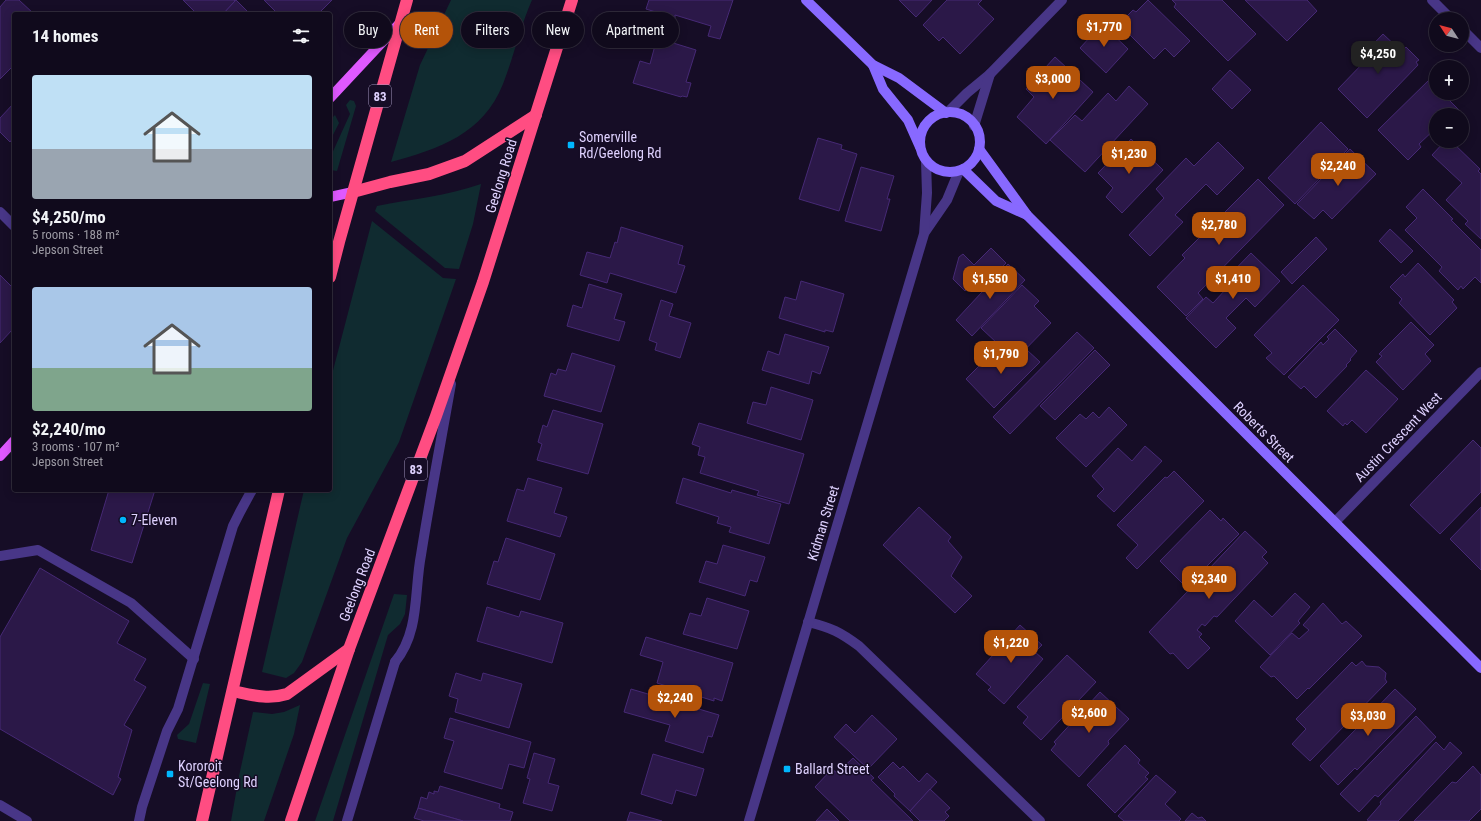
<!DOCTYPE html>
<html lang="en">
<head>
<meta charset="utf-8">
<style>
	body { margin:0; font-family:"Roboto Condensed",sans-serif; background:#191325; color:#f1f3f6; height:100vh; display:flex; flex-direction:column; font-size:15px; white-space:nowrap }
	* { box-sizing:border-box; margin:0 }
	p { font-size:13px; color:#9c9aa3 }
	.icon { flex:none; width:22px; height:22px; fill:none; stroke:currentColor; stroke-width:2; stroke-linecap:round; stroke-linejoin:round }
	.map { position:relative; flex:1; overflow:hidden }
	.side { position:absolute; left:12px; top:12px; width:320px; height:480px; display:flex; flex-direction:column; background:#100a1c; border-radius:4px; box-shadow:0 2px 10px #0003,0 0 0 1px #302b3b }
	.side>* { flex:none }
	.top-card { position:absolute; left:344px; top:12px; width:380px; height:36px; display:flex; gap:8px }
	.needle { width:26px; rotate:306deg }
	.buttons { position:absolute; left:1429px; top:12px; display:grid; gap:8px }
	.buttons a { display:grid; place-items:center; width:40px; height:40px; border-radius:50%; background:#100a1c; box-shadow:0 2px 10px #0003,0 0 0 1px #302b3b; font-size:20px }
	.price { position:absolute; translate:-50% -34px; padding:0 9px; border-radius:8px; background:#b45309; color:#fff; font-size:13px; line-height:26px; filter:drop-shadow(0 1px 2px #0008) }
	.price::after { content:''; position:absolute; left:50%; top:24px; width:12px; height:9px; margin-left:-6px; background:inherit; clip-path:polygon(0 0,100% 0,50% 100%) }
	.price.on { background:#222; color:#fff }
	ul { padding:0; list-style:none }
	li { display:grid; align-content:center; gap:8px; height:212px; padding:0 20px }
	li span { display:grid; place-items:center; height:124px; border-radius:4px; color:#555 }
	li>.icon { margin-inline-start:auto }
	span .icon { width:72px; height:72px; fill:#fffc; stroke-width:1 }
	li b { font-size:17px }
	h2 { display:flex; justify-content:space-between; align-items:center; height:48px; padding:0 20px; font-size:17px }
	.tag { padding:0 14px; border-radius:18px; background:#100a1c; box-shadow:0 2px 10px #0003,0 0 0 1px #302b3b; font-size:14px; line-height:36px }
	.tag.on { background:#b45309; color:#fff }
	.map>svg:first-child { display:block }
</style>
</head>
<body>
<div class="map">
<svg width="1481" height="821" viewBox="0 0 1481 821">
	<rect width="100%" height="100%" fill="#160d26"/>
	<!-- green -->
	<g fill="#102b30">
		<path d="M451 0H532C520 27 514 56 503 84 483 134 439 149 391 162L420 65Z"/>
		<path d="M350 100 354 101 356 106 337 171 330 170V158L350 114 346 105Z"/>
		<path d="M335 115 339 123 330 141V120Z"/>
		<path d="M481 184 473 224 459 269 445 268 375 211 377 206C411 199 447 196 481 184Z"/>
		<path d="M372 221 443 278 456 279 399 442 347 538 302 662 294 673 286 678 262 672 304 490H330V382Z"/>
		<path d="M394 594 407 595 405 614 400 624 388 635 333 821H315Z"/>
		<path d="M203 683 210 684 196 743 178 739 177 735 189 724Z"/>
		<path d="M300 705 294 734 264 821H231L239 776 253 712 272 714 284 712Z"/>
	</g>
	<!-- building -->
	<g fill="#2b1848" stroke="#462975">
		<path d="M6 0H19L34 14H14V65L0 79V7Z"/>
		<path d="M183 0H234L235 1 223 14H193L195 12Z"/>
		<path d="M236 0 250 14H223Z"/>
		<path d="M264 0H332L318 14H278Z"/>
		<path d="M649 0H733L720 39 708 36 711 26 675 15V18L646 9Z"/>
		<path d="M899 0H932L916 17Z"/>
		<path d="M947 0H982L978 4 994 19 960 54 943 37 939 41 923 25Z"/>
		<path d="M1148 0 1190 41 1174 57 1165 48 1154 59 1119 24 1133 10 1136 12Z"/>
		<path d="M1172 0H1222L1256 34 1228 61 1174 7 1176 4Z"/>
		<path d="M1245 0H1307L1317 11 1287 41Z"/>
		<path d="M1102 24 1128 49 1106 73 1080 48Z"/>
		<path d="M1383 34 1399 49 1400 47 1403 50 1406 47 1419 60 1416 62 1418 65 1367 118 1338 89 1366 60 1362 56Z"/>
		<path d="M657 38 696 50 686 82 691 83 687 97 682 96 681 97 633 83 640 61 650 64Z"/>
		<path d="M1055 57 1093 92 1046 144 1017 117 1034 97 1026 89Z"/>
		<path d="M1230 70 1251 90 1232 109 1212 89Z"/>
		<path d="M1431 78 1436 83V93H1446L1448 95 1446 97 1461 112 1458 115H1436V128L1419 144 1421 147 1408 160 1378 130Z"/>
		<path d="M1129 86 1148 104 1085 172 1050 140 1075 115 1082 121 1108 93 1116 101Z"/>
		<path d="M14 103V137L10 142 0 132V118Z"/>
		<path d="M1321 122 1348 149 1295 204 1268 178Z"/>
		<path d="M818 138 842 145 841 149 857 154 839 211 799 199Z"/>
		<path d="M1131 139 1163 170 1122 213 1106 197 1113 188 1098 173Z"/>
		<path d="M1445 141H1451L1480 169 1478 171 1481 174V239L1465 224 1468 221 1446 200 1462 183 1432 155Z"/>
		<path d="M1218 142 1244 168 1217 195 1206 184 1175 215 1183 222 1150 256 1129 235 1164 198 1156 189 1186 158 1194 166Z"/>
		<path d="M1350 149 1376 174 1332 219 1323 210 1314 219 1297 204Z"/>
		<path d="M861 167 894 176 887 199H890L881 231 845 221Z"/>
		<path d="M1258 179 1284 205 1198 293 1203 299 1186 316 1157 287 1185 258 1182 255Z"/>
		<path d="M1423 189 1453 219 1451 220 1481 250V283L1475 277 1463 289 1461 286 1458 290 1439 271 1442 267 1405 230 1417 218 1406 207Z"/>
		<path d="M621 227 683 246 678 264 685 266 676 293 610 273 607 283 580 275 587 252 610 258 615 242 617 243Z"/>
		<path d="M1390 229 1413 251 1401 263 1379 241Z"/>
		<path d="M1316 237 1327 249 1292 284 1281 272Z"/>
		<path d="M991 248 1006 263 978 292 971 285 965 291 953 279 959 257 963 254 974 265Z"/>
		<path d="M1251 253 1280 281 1255 307 1246 298 1226 318 1236 328 1216 348 1186 318 1206 297 1213 303 1227 288 1222 283Z"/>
		<path d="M1418 263 1454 300 1452 302 1457 308 1430 335 1399 303 1402 299 1390 287 1403 274 1405 277Z"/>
		<path d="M1008 264 1025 280 972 336 956 320Z"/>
		<path d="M0 275 14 289V331L12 330 0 343Z"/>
		<path d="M801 281 844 294 833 332 825 330V332L779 318 785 297 796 300Z"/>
		<path d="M589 284 622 294 614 319 625 322 619 341 567 326 573 305 582 308Z"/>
		<path d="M1022 285 1039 301 1034 306 1051 323 1015 360 981 328Z"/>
		<path d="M1303 285 1339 320 1284 375 1266 358 1272 353 1254 335Z"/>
		<path d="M661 300 673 304 669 316 691 323 680 358 655 350 657 343 649 340Z"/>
		<path d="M1411 322 1434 345 1425 354 1431 361 1403 390 1376 362 1382 356 1379 354Z"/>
		<path d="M1335 329 1357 351 1350 359 1351 360 1346 365 1347 366 1316 398 1304 386 1301 389 1288 377 1321 342 1323 345 1329 339 1327 337Z"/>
		<path d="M1077 332 1094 348 1010 434 993 417Z"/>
		<path d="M785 334 829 347 820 374 812 371 809 384 762 370 768 351 779 355Z"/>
		<path d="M998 347 1014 363 1027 350 1040 362 994 408 966 379Z"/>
		<path d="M1095 350 1110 365 1055 420 1040 406Z"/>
		<path d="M572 353 615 366 601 412 544 396 551 373 556 375 558 369 566 371Z"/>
		<path d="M1366 370 1398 399 1366 433 1352 420 1347 425 1345 423 1343 426 1327 411Z"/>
		<path d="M771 387 813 400 801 440 747 423 753 402 766 405Z"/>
		<path d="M1109 407 1127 425 1086 467 1056 438 1080 414 1086 419 1093 412 1099 418Z"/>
		<path d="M553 410 603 424 588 474 537 460 542 444 538 442 543 425 547 427Z"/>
		<path d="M699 423 804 454 789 504 757 495 759 491 700 473 705 457 698 455 700 447 692 444Z"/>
		<path d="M1473 440 1481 448V492L1440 534 1410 505Z"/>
		<path d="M1145 446 1162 461 1114 512 1097 496 1104 489 1092 476 1118 448 1132 461Z"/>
		<path d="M1174 471 1204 501 1137 569 1126 558 1138 545 1117 525 1165 477 1167 478Z"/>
		<path d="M528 478 562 488 554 513 567 517 560 537 507 521 517 489 524 491Z"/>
		<path d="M683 478 731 493 732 490 781 504 769 544 729 532 731 527 717 523 719 517 676 503Z"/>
		<path d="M109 490H155L132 563 91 550Z"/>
		<path d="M919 507 951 537 948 541 962 557 951 576 972 596 955 613 883 545Z"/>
		<path d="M1481 507V570L1450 539Z"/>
		<path d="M1210 510 1221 521 1223 518 1239 534 1186 587 1160 561Z"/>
		<path d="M1245 531 1267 552 1262 557 1268 563 1217 617 1214 616 1205 626 1202 624 1197 630 1202 634 1199 637 1210 648 1188 669 1173 653 1170 654 1149 632Z"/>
		<path d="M506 538 555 554 540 600 487 584 494 561 498 562Z"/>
		<path d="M723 545 765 557 757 582 750 580 745 596 699 582 706 561 717 564Z"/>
		<path d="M40 568 129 621 117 643 146 659 134 680 146 687 124 725 132 730 118 777 121 779 113 795 0 729V637Z"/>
		<path d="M1295 593 1310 607 1298 621 1300 623 1270 655 1235 621 1254 600 1272 617Z"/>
		<path d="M707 598 749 611 737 649 683 634 690 613 701 616Z"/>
		<path d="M1323 603 1342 624 1346 621 1362 636 1309 689 1308 688 1297 699 1274 676 1271 677 1260 667 1292 633 1299 639 1309 630 1303 625Z"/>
		<path d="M487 607 519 617 521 611 563 623 552 663 477 641Z"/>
		<path d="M1020 625 1042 645 1035 652 1043 659 1004 704 988 690 991 687 976 674Z"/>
		<path d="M646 637 733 663 722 701 714 698V701L657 683 663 662 640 655Z"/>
		<path d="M1067 655 1096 682 1041 740 1023 723 1028 717 1017 707Z"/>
		<path d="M1362 661 1366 666 1379 667 1386 673 1385 679 1387 682 1310 761 1292 744 1306 729 1296 719 1352 662 1356 666Z"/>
		<path d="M456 673 481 681 483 673 522 684 509 728 455 712 458 699 449 696Z"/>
		<path d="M631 689 719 715 712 737 708 736 703 753 665 741 670 725 624 712Z"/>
		<path d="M1395 689 1416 709 1357 770 1355 768 1338 785 1320 766Z"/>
		<path d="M1100 692 1129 719 1108 741 1109 744 1079 777 1051 750 1056 744 1054 742Z"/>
		<path d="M872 715 897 739 868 769 834 737 846 724 855 733Z"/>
		<path d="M1416 716 1436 737 1378 797 1375 795 1359 812 1340 794Z"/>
		<path d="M450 718 531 742 524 768 509 764 502 789 444 772 454 741 444 738Z"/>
		<path d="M1436 742 1444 750 1450 742 1462 753 1398 821H1369L1367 820 1381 804 1380 802Z"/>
		<path d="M1125 745 1140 760 1138 763 1149 773 1145 777 1148 779 1115 813 1087 785Z"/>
		<path d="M534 753 555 759 548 783 559 786 552 811 523 803 530 779 527 778Z"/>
		<path d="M653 754 704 769 696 796 676 790 672 804 641 794Z"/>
		<path d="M853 758 874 778 871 780 913 821H850L815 787 832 769 837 773Z"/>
		<path d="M893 762 900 769 903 766 919 782 927 773 937 782 910 811 894 796 895 794 878 777Z"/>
		<path d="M1473 766 1481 775V809L1469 821H1414L1452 782 1456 783Z"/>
		<path d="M1156 775 1176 792 1165 804 1181 819 1179 821H1124L1118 816Z"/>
		<path d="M440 786 500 804 499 808 513 812 510 821H463L418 808 421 797 427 799 429 792 434 794V791L438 792Z"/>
		<path d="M930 789 950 808 945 812 949 816 944 821H920L910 811Z"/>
		<path d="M418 808 463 821H424L414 818Z"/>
		<path d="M827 809 839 821H816Z"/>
		<path d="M630 812 662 821H627Z"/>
		<path d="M1192 813 1198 818 1202 817 1206 821H1185Z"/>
	</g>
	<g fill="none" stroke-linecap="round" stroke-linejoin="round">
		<!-- lane -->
		<g stroke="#483687" stroke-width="10">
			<path d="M0 556 38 550 131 603 194 659"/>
			<path d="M395 662C420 632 414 591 421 555 430 498 441 441 451 384"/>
			<path d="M0 805 27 821"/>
		</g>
		<!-- street -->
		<g stroke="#483687" stroke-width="10">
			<path d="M1432 0 1451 19"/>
			<path d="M1462 29 1481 48"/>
			<path d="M948 112 967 93 990 74 1062 0"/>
			<path d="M974 126 990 74"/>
			<path d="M0 212 14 226"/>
			<path d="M925 232 947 200 959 171"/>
			<path d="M1335 522 1481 372"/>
			<path d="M808 622C832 628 840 632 859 646L1040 821"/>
			<path d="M139 821 142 807 167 731 178 709 233 526 240 512 252 490"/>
			<path d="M347 821 395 662"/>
			<path d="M749 821 924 234 927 193 926 161"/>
		</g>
		<!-- secondary -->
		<g stroke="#8869ff" stroke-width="10">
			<path d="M806 0 873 65 899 78 946 113"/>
			<path d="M873 65 883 89 908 120 920 147"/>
			<circle cx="950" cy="142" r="30"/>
			<path d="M979 149 1027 215 1481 668"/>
			<path d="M963 169 996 201 1027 215"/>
		</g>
		<!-- primary -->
		<g stroke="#df59ff" stroke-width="10">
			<path d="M330 98 401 22"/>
			<path d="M330 197 353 192"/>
			<path d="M0 456 14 441"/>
		</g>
		<!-- highway -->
		<g stroke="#ff4d82" stroke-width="12">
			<path d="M353 192 390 182 429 174 465 161 536 115"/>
			<path d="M330 277 339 242 407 0"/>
			<path d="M233 691C252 695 268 700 287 694L349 649"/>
			<path d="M202 821 279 490"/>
			<path d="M291 821 349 649 436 416 483 282 572 0"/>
		</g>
	</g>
	<!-- markers -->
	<g fill="#00b6fd" stroke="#160d26" stroke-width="1.5">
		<rect x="567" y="141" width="8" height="8" rx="2"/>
		<circle cx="123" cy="520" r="4"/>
		<rect x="783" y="765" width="8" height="8" rx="2"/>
		<rect x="166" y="770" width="8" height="8" rx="2"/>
	</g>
	<g text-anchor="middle" stroke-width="3" stroke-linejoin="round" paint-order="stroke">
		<!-- shield labels -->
		<g fill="#160d26" stroke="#a397be" stroke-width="1">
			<rect x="369" y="85" width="22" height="22" rx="3"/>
			<rect x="405" y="458" width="22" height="22" rx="3"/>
		</g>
		<g font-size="13" font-weight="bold" fill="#dfd2ff">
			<text x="380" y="101">83</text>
			<text x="416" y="474">83</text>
		</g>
		<!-- poi labels -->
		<g font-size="14" fill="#dfd2ff" stroke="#160d26" text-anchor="start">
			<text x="579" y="142">Somerville<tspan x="579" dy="16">Rd/Geelong Rd</tspan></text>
			<text x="131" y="525">7-Eleven</text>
			<text x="178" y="771">Kororoit<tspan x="178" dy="16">St/Geelong Rd</tspan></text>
			<text x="795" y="774">Ballard Street</text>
		</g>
		<!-- street labels -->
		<g font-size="14" fill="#dfd2ff" stroke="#160d26">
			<text transform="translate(501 176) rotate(-73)" y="5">Geelong Road</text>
			<text transform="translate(1264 432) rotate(45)" y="5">Roberts Street</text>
			<text transform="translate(1398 437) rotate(-46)" y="5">Austin Crescent West</text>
			<text transform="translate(823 523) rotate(-73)" y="5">Kidman Street</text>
			<text transform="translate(357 585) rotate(-69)" y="5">Geelong Road</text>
		</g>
	</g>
</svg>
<div class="buttons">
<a><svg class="needle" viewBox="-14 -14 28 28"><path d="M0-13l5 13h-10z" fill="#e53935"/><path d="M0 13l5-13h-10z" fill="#9c9aa3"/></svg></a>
<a>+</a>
<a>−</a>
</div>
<b class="price" style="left:1104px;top:48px">$1,770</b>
<b class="price on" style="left:1378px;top:75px">$4,250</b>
<b class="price" style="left:1053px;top:100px">$3,000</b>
<b class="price" style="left:1129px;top:175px">$1,230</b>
<b class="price" style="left:1338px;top:187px">$2,240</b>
<b class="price" style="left:1219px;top:246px">$2,780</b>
<b class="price" style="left:990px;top:300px">$1,550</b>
<b class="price" style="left:1233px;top:300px">$1,410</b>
<b class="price" style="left:1001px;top:375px">$1,790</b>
<b class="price" style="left:1209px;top:600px">$2,340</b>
<b class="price" style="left:1011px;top:664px">$1,220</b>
<b class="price" style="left:675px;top:719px">$2,240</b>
<b class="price" style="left:1089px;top:734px">$2,600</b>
<b class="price" style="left:1368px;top:737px">$3,030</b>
<div class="top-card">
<a class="tag">Buy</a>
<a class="tag on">Rent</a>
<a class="tag">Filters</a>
<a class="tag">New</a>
<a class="tag">Apartment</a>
</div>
<section class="side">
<h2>14 homes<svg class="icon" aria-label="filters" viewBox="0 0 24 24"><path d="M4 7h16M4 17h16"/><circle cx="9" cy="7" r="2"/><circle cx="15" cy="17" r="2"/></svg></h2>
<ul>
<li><span style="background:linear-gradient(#bfe0f5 60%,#9aa5b1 0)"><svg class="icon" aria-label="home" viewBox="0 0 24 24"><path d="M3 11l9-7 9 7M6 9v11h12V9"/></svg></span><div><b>$4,250/mo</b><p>5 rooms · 188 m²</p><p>Jepson Street</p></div></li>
<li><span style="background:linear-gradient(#a9c7e8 65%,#7fa58c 0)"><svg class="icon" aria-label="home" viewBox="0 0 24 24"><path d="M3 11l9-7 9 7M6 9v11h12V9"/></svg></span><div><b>$2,240/mo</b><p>3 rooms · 107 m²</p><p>Jepson Street</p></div></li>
</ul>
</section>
</div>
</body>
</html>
